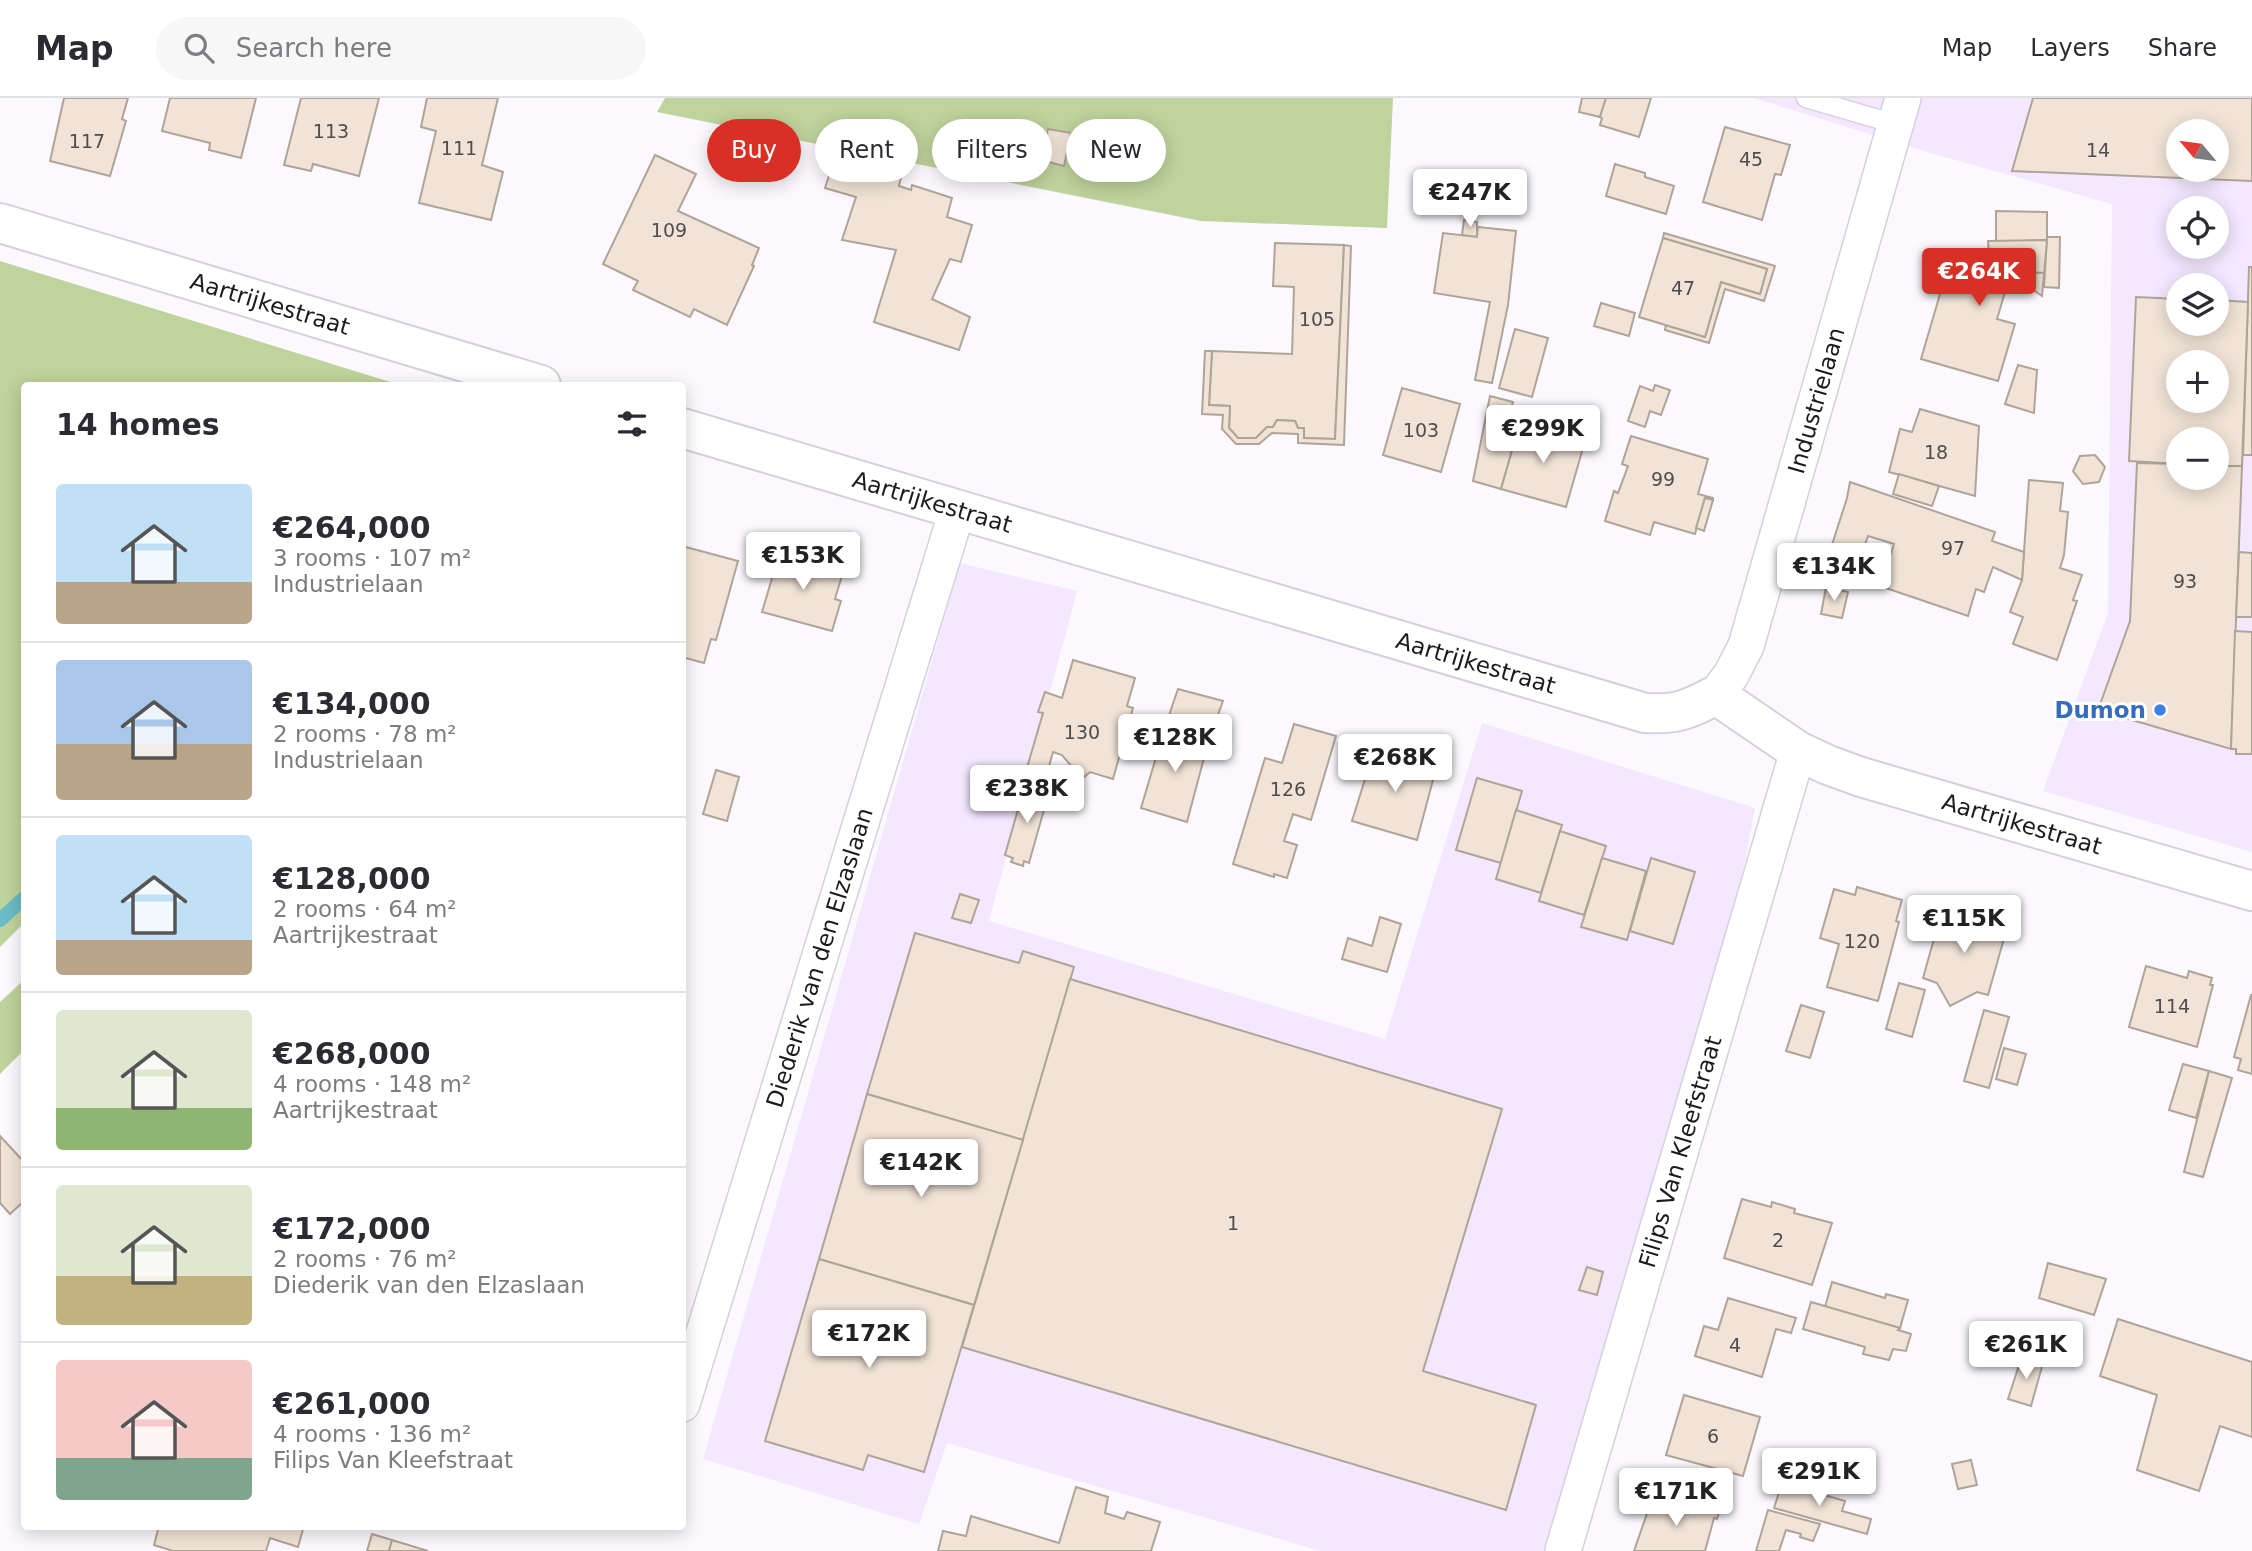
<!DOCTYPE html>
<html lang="en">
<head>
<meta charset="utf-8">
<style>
	body { margin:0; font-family:"DejaVu Sans",sans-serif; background:#f7f7f7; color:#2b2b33; height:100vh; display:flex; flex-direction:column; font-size:26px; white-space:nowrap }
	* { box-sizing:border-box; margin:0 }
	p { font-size:23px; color:#7c7c81 }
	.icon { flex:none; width:38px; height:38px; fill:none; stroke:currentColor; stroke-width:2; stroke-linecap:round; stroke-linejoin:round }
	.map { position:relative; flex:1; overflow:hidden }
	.side { position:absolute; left:21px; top:284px; width:665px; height:1148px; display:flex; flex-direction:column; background:#fff; border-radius:7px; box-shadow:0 4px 18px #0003 }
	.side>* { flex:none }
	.banner { position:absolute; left:707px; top:21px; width:665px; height:63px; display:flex; gap:14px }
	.needle { width:46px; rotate:299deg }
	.fabs { position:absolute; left:2166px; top:21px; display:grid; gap:14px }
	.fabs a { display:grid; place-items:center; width:63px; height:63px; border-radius:50%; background:#fff; box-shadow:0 4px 18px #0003; font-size:35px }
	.price { position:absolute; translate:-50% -60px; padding:0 16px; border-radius:7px; background:#fff; color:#222; font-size:23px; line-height:46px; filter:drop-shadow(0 2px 4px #0008) }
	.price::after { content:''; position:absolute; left:50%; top:42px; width:21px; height:16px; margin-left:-10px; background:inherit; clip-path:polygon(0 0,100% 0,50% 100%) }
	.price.on { background:#d93025; color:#fff }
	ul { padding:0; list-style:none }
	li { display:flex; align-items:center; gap:21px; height:175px; padding:0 35px }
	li+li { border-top:2px solid #e1e1e2 }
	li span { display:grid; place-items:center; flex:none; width:196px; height:140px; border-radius:7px; color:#555 }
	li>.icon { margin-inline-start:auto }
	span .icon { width:84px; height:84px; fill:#fffc; stroke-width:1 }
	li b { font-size:30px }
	h2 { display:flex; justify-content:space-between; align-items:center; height:84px; padding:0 35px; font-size:30px }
	.tag { padding:0 24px; border-radius:32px; background:#fff; box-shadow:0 4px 18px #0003; font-size:24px; line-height:63px }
	.tag.on { background:#d93025; color:#fff }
	header { display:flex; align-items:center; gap:42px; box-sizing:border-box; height:98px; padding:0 35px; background:#fff; border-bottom:2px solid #e1e1e2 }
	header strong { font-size:33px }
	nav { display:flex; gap:38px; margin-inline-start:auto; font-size:24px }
	.search { width:490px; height:63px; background:#f7f7f7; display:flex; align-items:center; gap:18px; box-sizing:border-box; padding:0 24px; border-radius:38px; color:#7c7c81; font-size:26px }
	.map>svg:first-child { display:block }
</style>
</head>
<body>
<header>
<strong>Map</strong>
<div class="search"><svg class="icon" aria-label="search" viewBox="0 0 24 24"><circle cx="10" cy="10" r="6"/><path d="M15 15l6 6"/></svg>Search here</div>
<nav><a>Map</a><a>Layers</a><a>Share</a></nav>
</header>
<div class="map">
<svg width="2252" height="1453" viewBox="0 0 2252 1453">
	<rect width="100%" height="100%" fill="#fbf9fd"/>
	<!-- built -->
	<g fill="#f3e8ff" fill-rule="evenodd">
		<path d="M1754 0H2252V754L2043 693 2108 515 2112 106 1927 54ZM2179 33H2217V72H2179ZM2179 110H2217V149H2179ZM2179 187H2217V226H2179ZM2179 264H2217V303H2179ZM2179 341H2217V380H2179Z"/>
		<path d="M960 465 1077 493 989 823 1385 941 1482 625 1755 710 1738 800 1544 1453H1321L947 1345 919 1426 703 1361Z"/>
	</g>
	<!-- green -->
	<g fill="#bfd39c">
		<path d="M665 0H1393L1387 130 1201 123 657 14Z"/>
		<path d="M0 163 400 287H24V825L0 849Z"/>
		<path d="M24 882V952L0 976V904Z"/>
	</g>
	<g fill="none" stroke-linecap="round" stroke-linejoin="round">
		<!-- stream -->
		<path stroke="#6abcc6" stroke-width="14" d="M0 822 24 800"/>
	</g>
	<!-- building -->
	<g fill="#f1e3d7" stroke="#b0a398" stroke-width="2" fill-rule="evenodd">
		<path d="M64 0H128L122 21 126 23 110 78 50 63Z"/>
		<path d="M170 0H256L241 60 209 52 210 45 162 33Z"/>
		<path d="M301 0H379L359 78 313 66 311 73 284 67Z"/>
		<path d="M427 0H498L482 67 503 74 491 122 419 105 436 33 421 29Z"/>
		<path d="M1582 0H1606L1600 19 1579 14Z"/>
		<path d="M1606 0H1651L1639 39 1600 27 1602 20 1600 19Z"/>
		<path d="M2033 0H2252V83L2012 73ZM2179 33H2217V72H2179Z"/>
		<path d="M1725 29 1790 47 1781 77 1775 76 1762 122 1703 104Z"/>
		<path d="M1048 31 1071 35 1064 68 1041 62Z"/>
		<path d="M840 43 905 63 899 88 911 92 912 87 952 100 947 119 972 127 961 164 950 161 932 201 970 219 959 252 874 224 896 152 842 142 856 99 825 90Z"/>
		<path d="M655 57 696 76 678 113 759 150 752 167 754 168 727 227 694 211 690 219 633 192 638 183 603 166Z"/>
		<path d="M1615 66 1645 75V79L1674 88 1666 116 1606 98Z"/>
		<path d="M1996 113 2047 114V142L1996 144Z"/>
		<path d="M1464 122 1477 124V139L1462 137Z"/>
		<path d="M1478 129 1516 133 1508 207 1492 285 1475 282 1490 204 1434 195 1443 135 1477 139Z"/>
		<path d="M1664 135 1775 168 1764 203 1725 191 1709 245 1665 232 1666 227 1705 239 1721 184 1760 196 1767 171 1663 140Z"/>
		<path d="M2047 139H2060L2059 190 2044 189Z"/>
		<path d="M1663 140 1767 171 1760 196 1721 184 1705 239 1639 219Z"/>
		<path d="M2047 142 2044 175 2011 174 1997 221 2015 226 1998 283 1921 261 1952 155 1986 165 1989 157 1988 143Z"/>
		<path d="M1275 145 1344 147 1335 341 1304 340V330H1298L1295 323 1277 322 1273 329H1267L1256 340H1238L1229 330 1230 308 1209 307 1212 253 1292 256 1294 189 1273 188Z"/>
		<path d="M1344 147 1351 148 1344 347 1298 345V336L1272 335 1259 346H1236L1222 331 1223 317 1202 316 1205 253H1212L1209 307 1230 308 1229 330 1238 340H1256L1267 329H1273L1277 322 1295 323 1298 330H1304V340L1335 341Z"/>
		<path d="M2249 169H2252V357H2243Z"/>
		<path d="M2016 174 2044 175 2042 198 2016 180Z"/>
		<path d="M2136 199 2179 201V226H2217V202L2248 204 2242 368H2217V341H2179V366L2129 363ZM2179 264H2217V303H2179Z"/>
		<path d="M1601 205 1635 215 1629 238 1594 228Z"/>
		<path d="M1515 231 1548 240 1532 299 1499 290Z"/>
		<path d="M2018 267 2037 272 2034 315 2005 306Z"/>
		<path d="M1655 287 1670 292 1661 317 1650 313 1645 329 1628 323 1640 288 1653 293Z"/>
		<path d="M1402 290 1460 306 1441 374 1383 357Z"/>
		<path d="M1490 298 1513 304 1507 325 1519 328 1501 391 1473 383Z"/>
		<path d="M1920 311 1979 328 1975 398 1889 374 1900 331 1912 334Z"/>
		<path d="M1520 325 1585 343 1566 409 1501 391Z"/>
		<path d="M1631 338 1708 361 1698 396 1713 400V402L1705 400 1695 436 1654 424 1650 437 1605 423 1614 393 1618 395 1628 368 1622 366Z"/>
		<path d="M2095 357 2105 369 2099 384 2083 386 2073 373 2080 358Z"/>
		<path d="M2137 365 2179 366V380H2217V368H2242L2231 651 2098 612 2130 523Z"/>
		<path d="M1899 376 1939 388 1932 408 1893 396Z"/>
		<path d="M2029 382 2063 385 2060 413 2068 414 2064 457 2060 470 2082 477 2073 502 2077 503 2057 562 2013 546 2023 519 2010 514 2022 482Z"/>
		<path d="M1850 384 1995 434 1992 443 2024 454 2022 482 1993 469 1984 494 1976 491 1968 518 1880 488 1894 446 1868 438 1858 466 1829 456 1847 400Z"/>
		<path d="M1705 400 1713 402 1704 433 1696 430Z"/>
		<path d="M682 448 738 463 716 542 711 541 704 565 682 559Z"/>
		<path d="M781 450 804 456 802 463 843 474 835 501 841 503 832 533 762 514Z"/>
		<path d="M2239 454 2252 455V519H2236Z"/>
		<path d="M1826 489 1848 494 1842 520 1821 516Z"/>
		<path d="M2235 533 2252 534V656H2236V651H2231Z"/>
		<path d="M1073 562 1135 580 1127 608 1133 610 1113 681 1090 674 1082 681 1062 657 1053 654 1046 679 1026 673 1043 615 1038 614 1045 594 1062 600Z"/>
		<path d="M1178 591 1223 603 1209 641 1165 629Z"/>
		<path d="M1294 626 1336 638 1311 722 1293 716 1284 743 1297 747 1287 780 1274 776V779L1233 766 1265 660 1282 665Z"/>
		<path d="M1165 629 1209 641 1187 724 1141 710Z"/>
		<path d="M1375 649 1437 667 1417 742 1352 723Z"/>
		<path d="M716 672 739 679 727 723 703 716Z"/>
		<path d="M1477 680 1522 693 1501 765 1456 752Z"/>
		<path d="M1025 687 1049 694 1029 765 1024 763 1023 768 1011 764 1013 760 1005 757Z"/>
		<path d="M1516 712 1562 727 1541 795 1496 781Z"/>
		<path d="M1560 733 1606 748 1584 817 1539 803Z"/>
		<path d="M1602 760 1646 773 1627 842 1581 829Z"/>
		<path d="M1651 760 1695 774 1673 846 1630 833Z"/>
		<path d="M1857 789 1902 802 1896 823 1899 824 1878 903 1827 889 1839 846 1820 840 1834 791 1855 797Z"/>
		<path d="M960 796 979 802 971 825 952 820Z"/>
		<path d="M1955 808V811L1969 813 1975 820 2007 830 1988 897 1977 894 1950 908 1937 885 1923 880 1942 812Z"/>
		<path d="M1380 819 1401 826 1387 874 1342 861 1348 840 1372 848Z"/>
		<path d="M915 835 1019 865 1023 853 1074 869 1023 1042 867 996Z"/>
		<path d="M2146 868 2187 880 2189 873 2212 880 2210 887H2213L2197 949 2129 929Z"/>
		<path d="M1070 881 1502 1011 1423 1273 1536 1307 1506 1412 962 1249Z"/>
		<path d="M1899 885 1925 892 1912 939 1886 931Z"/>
		<path d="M2251 897H2252V976L2238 972 2241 961 2234 959Z"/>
		<path d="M1801 907 1824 914 1810 960 1786 953Z"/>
		<path d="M1984 912 2009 919 1989 990 1964 983Z"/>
		<path d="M2004 950 2026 956 2017 987 1996 981Z"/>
		<path d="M2183 966 2209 973 2196 1020 2169 1012Z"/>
		<path d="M2209 973 2232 980 2203 1079 2184 1074Z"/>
		<path d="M867 996 1023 1042 974 1207 819 1161Z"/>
		<path d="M0 1038 24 1064V1103L10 1116 0 1105Z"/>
		<path d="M1742 1101 1771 1109 1772 1104 1795 1111 1794 1115 1832 1125 1812 1187 1724 1160Z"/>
		<path d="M819 1161 974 1207 924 1374 868 1357 863 1372 765 1343Z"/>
		<path d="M2048 1165 2106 1181 2094 1217 2039 1200Z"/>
		<path d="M1587 1169 1603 1174 1597 1197 1579 1192Z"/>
		<path d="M1832 1184 1885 1200 1886 1196 1908 1202 1900 1230 1825 1209Z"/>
		<path d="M1728 1200 1796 1220 1791 1235 1776 1231 1762 1279 1695 1258 1704 1228 1718 1232Z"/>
		<path d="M1811 1204 1900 1230 1898 1232 1911 1236 1906 1253 1893 1251 1889 1262 1863 1256 1865 1249 1803 1231Z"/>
		<path d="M2118 1221 2252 1264V1339L2220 1328 2199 1393 2137 1372 2157 1297 2100 1278Z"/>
		<path d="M2022 1258 2043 1265 2031 1308 2008 1301Z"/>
		<path d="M1684 1297 1760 1319 1743 1378 1666 1357Z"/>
		<path d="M1971 1362 1977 1387 1958 1391 1952 1366Z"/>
		<path d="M1782 1385 1845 1403 1842 1413 1871 1421 1867 1436 1774 1410Z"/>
		<path d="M1076 1389 1108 1399 1105 1415 1124 1421 1127 1414 1160 1424 1151 1453H938L943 1433 966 1438 971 1418 1059 1445Z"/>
		<path d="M1652 1401 1680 1410 1683 1403 1719 1414 1717 1421 1714 1420 1705 1453H1634Z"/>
		<path d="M1768 1412 1820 1426 1813 1443 1800 1439 1801 1436 1786 1432 1779 1453H1756Z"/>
		<path d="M159 1428H304L298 1449 270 1440 266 1453H173L154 1447Z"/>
		<path d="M372 1436 392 1442 389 1453H367Z"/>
		<path d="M392 1442 428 1453H389Z"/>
	</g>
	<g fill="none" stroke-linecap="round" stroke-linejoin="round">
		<defs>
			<path id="service" d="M1806 0 1895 26"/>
			<g id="minor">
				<path id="s1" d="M1716 597 1731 577 1746 548 1903 0"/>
				<path id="s2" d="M682 1306 957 413"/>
				<path id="s3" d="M1563 1453 1798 653"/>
			</g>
			<g id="tertiary">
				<path id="s4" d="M0 125 541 287"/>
				<path id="s5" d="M682 330 1645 615C1676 617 1688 612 1716 597L1798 653 1828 667 1861 679 2252 793"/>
			</g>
		</defs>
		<!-- service casing -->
		<use href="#service" stroke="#d6cfde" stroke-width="21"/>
		<!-- minor casing -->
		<use href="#minor" stroke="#d6cfde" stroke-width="38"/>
		<!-- tertiary casing -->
		<use href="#tertiary" stroke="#d6cfde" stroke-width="42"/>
		<!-- service -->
		<use href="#service" stroke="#fff" stroke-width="18"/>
		<!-- minor -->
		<use href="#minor" stroke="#fff" stroke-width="35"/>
		<!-- tertiary -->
		<use href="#tertiary" stroke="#fff" stroke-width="38"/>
	</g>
	<!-- markers -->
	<circle fill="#3f7fe0" stroke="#fff" stroke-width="2.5" cx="2160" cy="612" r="7"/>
	<g text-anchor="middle" stroke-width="6" stroke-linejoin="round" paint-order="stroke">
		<!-- number labels -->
		<g font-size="19" fill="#514c4d">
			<text x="331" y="40">113</text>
			<text x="87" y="50">117</text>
			<text x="459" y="57">111</text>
			<text x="2098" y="59">14</text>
			<text x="1751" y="68">45</text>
			<text x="669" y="139">109</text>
			<text x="1683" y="197">47</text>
			<text x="1317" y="228">105</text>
			<text x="1421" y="339">103</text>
			<text x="1936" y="361">18</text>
			<text x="1663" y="388">99</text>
			<text x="1953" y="457">97</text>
			<text x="2185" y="490">93</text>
			<text x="1082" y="641">130</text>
			<text x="1288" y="698">126</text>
			<text x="1862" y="850">120</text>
			<text x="2172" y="915">114</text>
			<text x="1233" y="1132">1</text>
			<text x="1778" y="1149">2</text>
			<text x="1735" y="1254">4</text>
			<text x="1713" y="1345">6</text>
		</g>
		<!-- street labels -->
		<g font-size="23" fill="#1c191f" stroke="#fff">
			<text dy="8" stroke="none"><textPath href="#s4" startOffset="282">Aartrijkestraat</textPath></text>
			<text dy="8" stroke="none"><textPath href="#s1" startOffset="313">Industrielaan</textPath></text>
			<text dy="8" stroke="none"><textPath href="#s5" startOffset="261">Aartrijkestraat</textPath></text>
			<text dy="8" stroke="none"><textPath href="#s5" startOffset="828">Aartrijkestraat</textPath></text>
			<text dy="8" stroke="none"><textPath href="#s5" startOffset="1414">Aartrijkestraat</textPath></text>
			<text dy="8" stroke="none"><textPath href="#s2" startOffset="467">Diederik van den Elzaslaan</textPath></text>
			<text dy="8" stroke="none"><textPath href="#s3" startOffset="416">Filips Van Kleefstraat</textPath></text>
		</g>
		<!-- shop labels -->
		<g font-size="23" font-weight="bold" fill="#366cbe" stroke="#fff" text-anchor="end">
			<text x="2146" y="620">Dumon</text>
		</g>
	</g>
</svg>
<div class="fabs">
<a><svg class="needle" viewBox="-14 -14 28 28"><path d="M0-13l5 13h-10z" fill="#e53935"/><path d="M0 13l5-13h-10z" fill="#7c7c81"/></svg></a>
<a><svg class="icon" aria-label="locate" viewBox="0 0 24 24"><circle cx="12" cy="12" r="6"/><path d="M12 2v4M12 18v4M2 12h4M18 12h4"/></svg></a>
<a><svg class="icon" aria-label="layers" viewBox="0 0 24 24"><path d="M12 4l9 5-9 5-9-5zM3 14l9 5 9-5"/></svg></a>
<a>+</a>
<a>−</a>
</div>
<b class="price" style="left:1470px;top:131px">€247K</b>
<b class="price on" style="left:1979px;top:210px">€264K</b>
<b class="price" style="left:1543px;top:367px">€299K</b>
<b class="price" style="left:803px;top:494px">€153K</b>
<b class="price" style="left:1834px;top:505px">€134K</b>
<b class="price" style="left:1175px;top:676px">€128K</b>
<b class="price" style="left:1395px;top:696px">€268K</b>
<b class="price" style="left:1027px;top:727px">€238K</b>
<b class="price" style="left:1964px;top:857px">€115K</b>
<b class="price" style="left:921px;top:1101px">€142K</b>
<b class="price" style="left:869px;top:1272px">€172K</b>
<b class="price" style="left:2026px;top:1283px">€261K</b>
<b class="price" style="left:1819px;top:1410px">€291K</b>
<b class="price" style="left:1676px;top:1430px">€171K</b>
<div class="banner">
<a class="tag on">Buy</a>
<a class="tag">Rent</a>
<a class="tag">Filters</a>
<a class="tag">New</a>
</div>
<section class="side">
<h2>14 homes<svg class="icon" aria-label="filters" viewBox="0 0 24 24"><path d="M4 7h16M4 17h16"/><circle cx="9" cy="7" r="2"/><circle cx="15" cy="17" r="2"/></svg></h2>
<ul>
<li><span style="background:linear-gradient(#bfe0f5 70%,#b9a48a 0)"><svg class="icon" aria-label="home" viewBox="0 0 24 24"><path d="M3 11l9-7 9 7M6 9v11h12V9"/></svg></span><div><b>€264,000</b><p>3 rooms · 107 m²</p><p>Industrielaan</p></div></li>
<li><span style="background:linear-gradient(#a9c7e8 60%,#b9a48a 0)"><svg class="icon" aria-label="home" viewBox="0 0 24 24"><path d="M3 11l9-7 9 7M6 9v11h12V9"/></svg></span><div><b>€134,000</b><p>2 rooms · 78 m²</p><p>Industrielaan</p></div></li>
<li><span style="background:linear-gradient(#bfe0f5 75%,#b9a48a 0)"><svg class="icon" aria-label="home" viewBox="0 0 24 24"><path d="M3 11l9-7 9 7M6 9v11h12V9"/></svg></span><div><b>€128,000</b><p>2 rooms · 64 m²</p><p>Aartrijkestraat</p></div></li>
<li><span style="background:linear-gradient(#dfe7d0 70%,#8fb573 0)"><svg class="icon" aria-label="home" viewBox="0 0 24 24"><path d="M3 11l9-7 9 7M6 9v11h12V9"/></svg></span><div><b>€268,000</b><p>4 rooms · 148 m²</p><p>Aartrijkestraat</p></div></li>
<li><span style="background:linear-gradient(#dfe7d0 65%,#c2b280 0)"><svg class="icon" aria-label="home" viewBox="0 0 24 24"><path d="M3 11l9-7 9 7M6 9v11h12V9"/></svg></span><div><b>€172,000</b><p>2 rooms · 76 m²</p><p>Diederik van den Elzaslaan</p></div></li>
<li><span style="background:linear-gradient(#f6c9c9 70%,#7fa58c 0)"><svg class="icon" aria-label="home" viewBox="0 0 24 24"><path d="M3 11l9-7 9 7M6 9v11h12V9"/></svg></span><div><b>€261,000</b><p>4 rooms · 136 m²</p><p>Filips Van Kleefstraat</p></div></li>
</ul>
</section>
</div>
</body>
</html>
